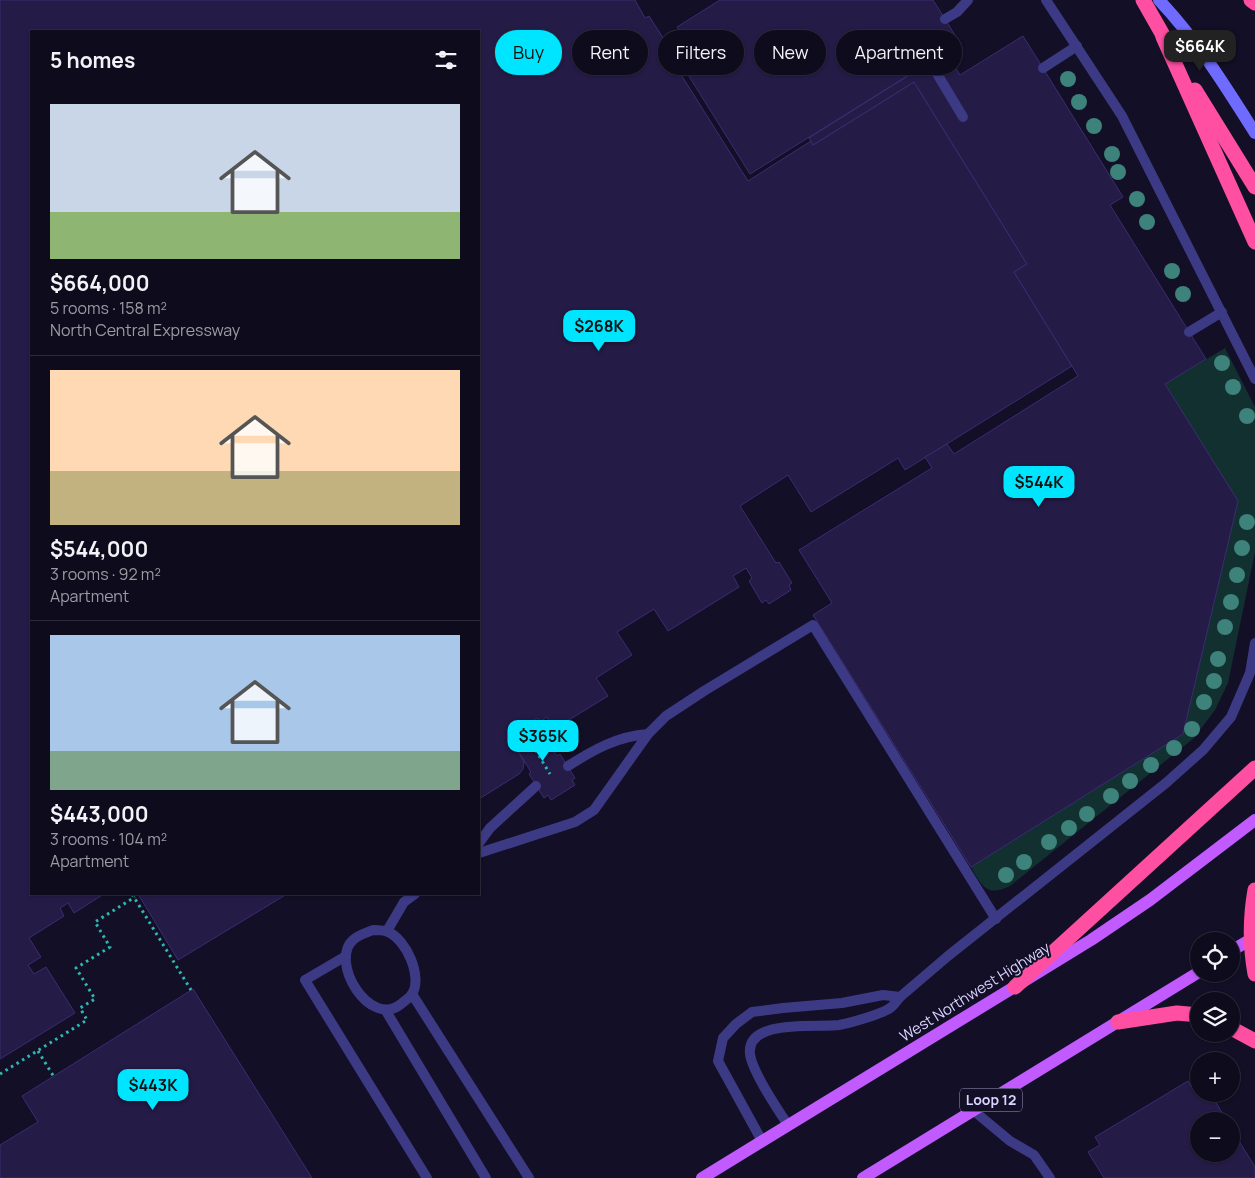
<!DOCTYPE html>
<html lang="en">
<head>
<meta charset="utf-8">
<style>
	body { margin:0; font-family:Manrope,sans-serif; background:#1c1929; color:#f1f3f6; height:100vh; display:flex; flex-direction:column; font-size:19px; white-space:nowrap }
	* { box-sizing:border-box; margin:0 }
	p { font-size:16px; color:#9b9ba3 }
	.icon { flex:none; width:28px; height:28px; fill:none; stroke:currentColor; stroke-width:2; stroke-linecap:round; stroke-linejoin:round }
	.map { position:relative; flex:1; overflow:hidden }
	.panel { position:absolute; left:30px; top:30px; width:450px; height:865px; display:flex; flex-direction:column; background:#0e0b1c; border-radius:0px; box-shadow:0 1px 4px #0004,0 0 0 1px #2e2b3b }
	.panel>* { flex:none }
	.banner { position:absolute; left:495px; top:30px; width:475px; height:45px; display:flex; gap:10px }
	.tools { position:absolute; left:1190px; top:932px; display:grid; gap:10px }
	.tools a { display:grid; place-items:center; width:50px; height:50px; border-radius:50%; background:#0e0b1c; box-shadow:0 1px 4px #0004,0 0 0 1px #2e2b3b; font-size:25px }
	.price { position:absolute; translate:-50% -42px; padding:0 11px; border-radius:10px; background:#00e5ff; color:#111; font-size:16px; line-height:32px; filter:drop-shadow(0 1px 2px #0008) }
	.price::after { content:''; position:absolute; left:50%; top:30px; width:15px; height:11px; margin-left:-8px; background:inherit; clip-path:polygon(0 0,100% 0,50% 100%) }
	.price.selected { background:#222; color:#fff }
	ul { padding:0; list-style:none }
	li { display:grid; align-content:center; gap:10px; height:265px; padding:0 20px }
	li+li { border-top:1px solid #2e2b3b }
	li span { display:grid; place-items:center; height:155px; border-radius:0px; color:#555 }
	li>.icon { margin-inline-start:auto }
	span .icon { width:90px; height:90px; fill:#fffc; stroke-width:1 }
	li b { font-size:21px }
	h2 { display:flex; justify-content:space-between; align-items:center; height:60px; padding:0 20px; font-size:21px }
	.tag { padding:0 18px; border-radius:22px; background:#0e0b1c; box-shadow:0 1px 4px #0004,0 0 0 1px #2e2b3b; font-size:18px; line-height:45px }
	.tag.selected { background:#00e5ff; color:#111 }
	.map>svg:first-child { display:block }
</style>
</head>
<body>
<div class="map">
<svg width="1255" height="1178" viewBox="0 0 1255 1178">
	<rect width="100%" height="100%" fill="#130f26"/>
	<!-- green -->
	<path fill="#12302f" d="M1225 348 1255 407V552L1228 683 1215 710 1194 738 1010 886C987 898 981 885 971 867L1183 734 1237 501 1165 384Z"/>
	<!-- building -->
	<g fill="#241b47" stroke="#3b2d73">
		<path d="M0 0H635L645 18 649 16 667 44 663 46 748 181 811 141 813 145 914 82 1027 264 1014 272 1072 366 905 470 898 458 811 512 788 475 740 506 776 563 779 562 792 583 789 585 791 590 769 604 766 600 762 603 749 581 752 578 746 568 733 576 739 587 668 631 654 609 617 632 632 655 596 678 608 696 554 729 547 717 540 722 537 718 509 736 524 762 523 769 519 774 479 799V31H31V894H104L74 913 68 903 60 908 64 916 29 938 41 957 28 965 34 974 46 967 75 1013 0 1059Z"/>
		<path d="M720 0H933L960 43 750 174 682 65 695 56 677 27Z"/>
		<path d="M1023 36 1123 197 1110 205 1206 359 1165 384 1238 501 1183 734 971 867 813 615 832 603 799 550 932 468 925 457 947 444 954 454 1078 376 1014 272 1027 264 914 82 813 145 809 138 946 52 960 75Z"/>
		<path d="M534 720 557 756 560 754 575 778 572 780 575 785 551 800 548 795 544 798 529 774 531 772 509 736Z"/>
		<path d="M138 894H287L178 960Z"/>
		<path d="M193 989 312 1178H0V1145L38 1122 22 1096Z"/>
		<path d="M1188 1081 1191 1087 1199 1083V1094H1211L1227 1121H1199V1154H1231V1128L1255 1167V1178H1104L1088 1152 1100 1145 1095 1137Z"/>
	</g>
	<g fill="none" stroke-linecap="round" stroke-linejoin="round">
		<!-- path -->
		<g stroke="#2fb8b0" stroke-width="3" stroke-dasharray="2.5 4" stroke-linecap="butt">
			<path d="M522 728 550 774"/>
			<path d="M132 894 191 990"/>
			<path d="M38 1051 54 1077"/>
			<path d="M0 1074 87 1020 80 1008 95 999 76 968 110 947 95 922 135 897"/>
		</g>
		<!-- lane -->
		<g stroke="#3d3a85" stroke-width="10">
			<path d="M1046 0 1122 116 1255 379"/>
			<path d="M945 19 957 12 968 0"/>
			<path d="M930 62 963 117"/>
			<path d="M1043 68 1077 46"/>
			<path d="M1189 332 1222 312"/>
			<path d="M568 766C593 750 618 736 648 734"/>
			<path d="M479 843 490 828 536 786"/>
			<path d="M479 853 575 822 594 810 648 734 666 716 704 691 813 625 996 919"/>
			<path d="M373 930C378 930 384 930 388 932 406 939 423 977 412 994 410 998 404 1001 401 1004 370 1029 329 962 353 940 358 935 366 933 373 930Z"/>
			<path d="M387 931 404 902 415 894"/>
			<path d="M346 956 305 980 427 1178"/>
			<path d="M412 994 529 1178"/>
			<path d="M900 997 948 956 1166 783 1203 750 1231 717 1250 673 1255 643"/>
			<path d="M386 1011 486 1178"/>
			<path d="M974 1111 1010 1141 1034 1155 1050 1178"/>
			<path d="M762 1141 718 1061 723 1038 736 1024 752 1012 783 1008 842 1003 883 995 900 997C897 1000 894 1006 890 1008 882 1014 850 1023 839 1025 818 1028 746 1018 750 1054 752 1072 778 1110 788 1125"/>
		</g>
		<!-- secondary -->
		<path stroke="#6f6bff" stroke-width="12" d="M1159 0C1197 40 1226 87 1255 133"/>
		<!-- primary -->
		<g stroke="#c25bff" stroke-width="12">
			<path d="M1231 951 1255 937"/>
			<path d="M702 1178 1091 940 1150 900 1255 820"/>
			<path d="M863 1178 1199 972"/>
		</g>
		<!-- highway -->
		<g stroke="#ff4fa3" stroke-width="15">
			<path d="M1143 0 1168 44"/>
			<path d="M1251 0 1255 3"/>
			<path d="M1163 37 1255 242"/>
			<path d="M1195 90 1255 187"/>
			<path d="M1255 890C1250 918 1250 946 1255 974"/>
			<path d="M1015 987 1255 768"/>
			<path d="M1118 1022 1177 1013 1199 1015"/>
			<path d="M1231 1028 1255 1041"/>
		</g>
	</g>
	<!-- trees -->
	<g fill="#3d827b">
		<circle cx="1068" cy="79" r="8"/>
		<circle cx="1079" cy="102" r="8"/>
		<circle cx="1094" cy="126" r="8"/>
		<circle cx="1112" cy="154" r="8"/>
		<circle cx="1118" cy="172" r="8"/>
		<circle cx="1137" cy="199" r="8"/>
		<circle cx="1147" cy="222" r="8"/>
		<circle cx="1172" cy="271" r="8"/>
		<circle cx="1183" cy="294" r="8"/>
		<circle cx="1222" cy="363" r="8"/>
		<circle cx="1233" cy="387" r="8"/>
		<circle cx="1247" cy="416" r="8"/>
		<circle cx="1247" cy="522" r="8"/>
		<circle cx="1242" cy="548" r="8"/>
		<circle cx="1237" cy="575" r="8"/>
		<circle cx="1231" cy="602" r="8"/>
		<circle cx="1225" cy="627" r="8"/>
		<circle cx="1218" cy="659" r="8"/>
		<circle cx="1214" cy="681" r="8"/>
		<circle cx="1204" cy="702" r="8"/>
		<circle cx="1192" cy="729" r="8"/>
		<circle cx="1174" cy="748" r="8"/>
		<circle cx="1151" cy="765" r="8"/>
		<circle cx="1130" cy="781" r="8"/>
		<circle cx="1111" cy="796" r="8"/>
		<circle cx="1087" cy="814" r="8"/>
		<circle cx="1069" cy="828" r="8"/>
		<circle cx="1049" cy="842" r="8"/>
		<circle cx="1024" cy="862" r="8"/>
		<circle cx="1006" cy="875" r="8"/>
	</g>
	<g text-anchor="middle" stroke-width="4" stroke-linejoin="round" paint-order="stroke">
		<!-- shield labels -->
		<rect fill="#130f26" stroke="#9e99be" stroke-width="1" x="960" y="1088.5" width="62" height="23" rx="4"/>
		<g font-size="14" font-weight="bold" fill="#d9d4ff">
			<text x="991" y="1105">Loop 12</text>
		</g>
		<!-- street labels -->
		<g font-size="15" fill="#d9d4ff" stroke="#130f26">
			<text transform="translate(975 992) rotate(-32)" y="5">West Northwest Highway</text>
		</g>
	</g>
</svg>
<div class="tools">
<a><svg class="icon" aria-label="locate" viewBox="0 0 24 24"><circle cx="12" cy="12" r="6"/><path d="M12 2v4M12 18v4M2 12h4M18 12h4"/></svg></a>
<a><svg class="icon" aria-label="layers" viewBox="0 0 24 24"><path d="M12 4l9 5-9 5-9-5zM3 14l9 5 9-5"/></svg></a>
<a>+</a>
<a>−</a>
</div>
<b class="price selected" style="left:1200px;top:72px">$664K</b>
<b class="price" style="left:599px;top:352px">$268K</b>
<b class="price" style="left:1039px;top:508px">$544K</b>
<b class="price" style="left:543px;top:762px">$365K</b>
<b class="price" style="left:153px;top:1111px">$443K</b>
<div class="banner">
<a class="tag selected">Buy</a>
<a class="tag">Rent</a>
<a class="tag">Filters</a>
<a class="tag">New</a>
<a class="tag">Apartment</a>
</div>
<section class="panel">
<h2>5 homes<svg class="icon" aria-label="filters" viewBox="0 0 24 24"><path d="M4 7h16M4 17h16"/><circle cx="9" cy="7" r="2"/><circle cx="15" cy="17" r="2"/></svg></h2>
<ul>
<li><span style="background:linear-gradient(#c9d6e8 70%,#8fb573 0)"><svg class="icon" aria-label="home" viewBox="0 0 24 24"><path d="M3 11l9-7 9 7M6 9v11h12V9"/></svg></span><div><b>$664,000</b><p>5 rooms · 158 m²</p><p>North Central Expressway</p></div></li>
<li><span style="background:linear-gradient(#ffd9b3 65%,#c2b280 0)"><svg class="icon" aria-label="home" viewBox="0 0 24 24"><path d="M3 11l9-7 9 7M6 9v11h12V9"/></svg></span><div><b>$544,000</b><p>3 rooms · 92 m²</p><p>Apartment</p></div></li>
<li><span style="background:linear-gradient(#a9c7e8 75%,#7fa58c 0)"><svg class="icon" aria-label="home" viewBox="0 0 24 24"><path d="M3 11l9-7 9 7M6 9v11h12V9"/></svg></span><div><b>$443,000</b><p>3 rooms · 104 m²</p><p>Apartment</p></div></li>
</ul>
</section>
</div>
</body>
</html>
